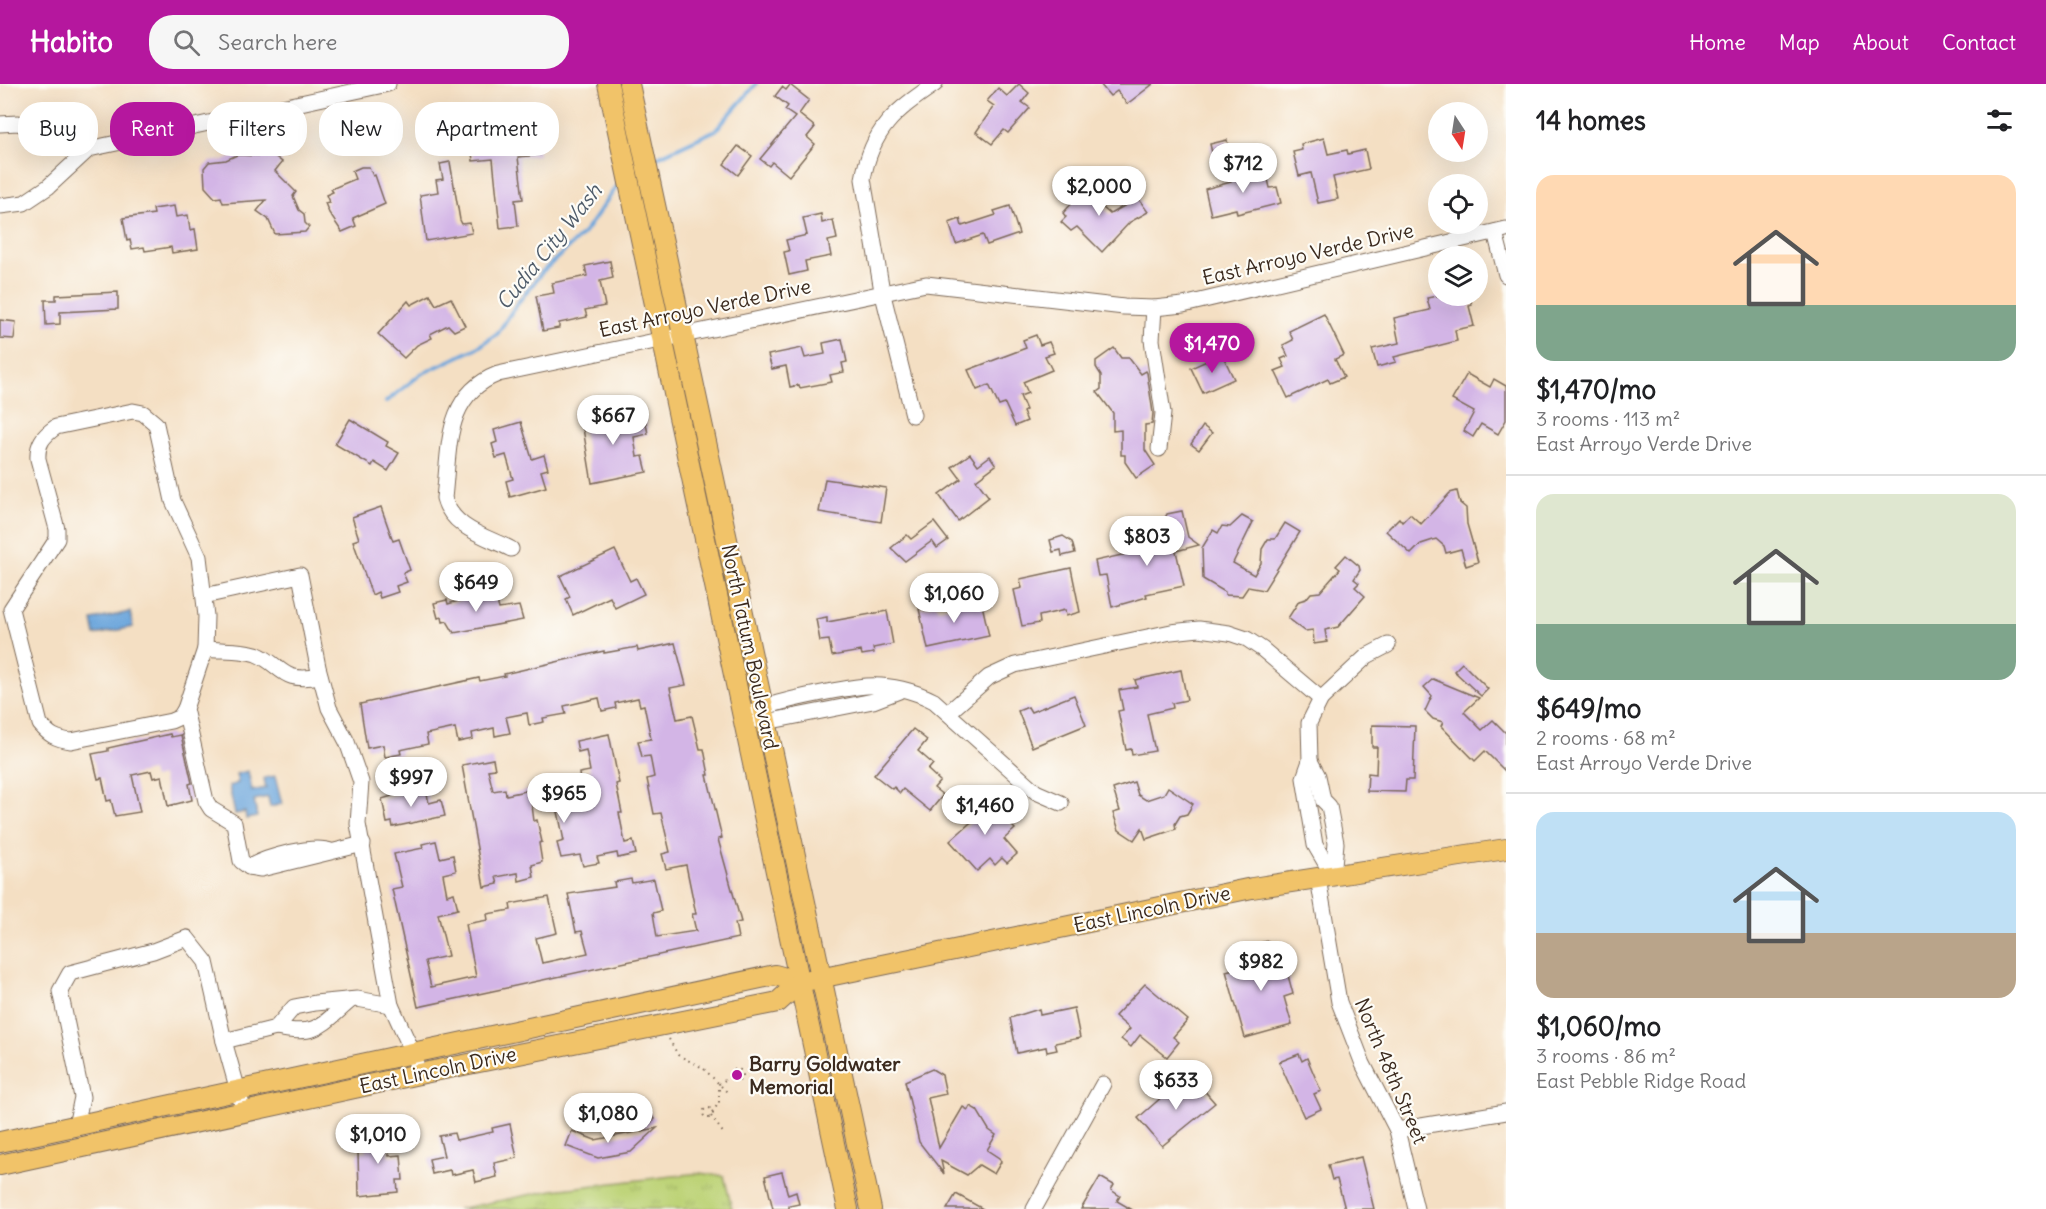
<!DOCTYPE html>
<html lang="en">
<head>
<meta charset="utf-8">
<style>
	body { margin:0; font-family:Delius,sans-serif; background:#f6f6f6; color:#202124; height:100vh; display:flex; flex-direction:column; font-size:22px; white-space:nowrap }
	* { box-sizing:border-box; margin:0 }
	p { font-size:20px; color:#757577 }
	.icon { flex:none; width:33px; height:33px; fill:none; stroke:currentColor; stroke-width:2; stroke-linecap:round; stroke-linejoin:round }
	.map { position:relative; flex:1; overflow:hidden }
	.sheet { display:flex; flex-direction:column; background:#fff; width:540px }
	.sheet>* { flex:none }
	.banner { position:absolute; left:18px; top:18px; width:570px; height:54px; display:flex; gap:12px }
	.needle { width:39px; rotate:168deg }
	.controls { position:absolute; left:1428px; top:18px; display:grid; gap:12px }
	.controls a { display:grid; place-items:center; width:60px; height:60px; border-radius:50%; background:#fff; box-shadow:0 6px 24px #0002; font-size:30px }
	.price { position:absolute; translate:-50% -51px; padding:0 14px; border-radius:21px; background:#fff; color:#222; font-size:20px; line-height:39px; filter:drop-shadow(0 2px 3px #0008) }
	.price::after { content:''; position:absolute; left:50%; top:36px; width:18px; height:14px; margin-left:-9px; background:inherit; clip-path:polygon(0 0,100% 0,50% 100%) }
	.price.current { background:#b5179e; color:#fff }
	ul { padding:0; list-style:none }
	li { display:grid; align-content:center; gap:12px; height:318px; padding:0 30px }
	li+li { border-top:2px solid #e0e0e0 }
	li span { display:grid; place-items:center; height:186px; border-radius:18px; color:#555 }
	li>.icon { margin-inline-start:auto }
	span .icon { width:108px; height:108px; fill:#fffc; stroke-width:1 }
	li b { font-size:26px }
	h2 { display:flex; justify-content:space-between; align-items:center; height:72px; padding:0 30px; font-size:26px }
	.pill { padding:0 21px; border-radius:24px; background:#fff; box-shadow:0 6px 24px #0002; font-size:21px; line-height:54px }
	.pill.current { background:#b5179e; color:#fff }
	header { display:flex; align-items:center; gap:36px; box-sizing:border-box; height:84px; padding:0 30px; background:#b5179e; color:#fff }
	header strong { font-size:28px }
	nav { display:flex; gap:33px; margin-inline-start:auto; font-size:21px }
	.search { width:420px; height:54px; background:#f6f6f6; display:flex; align-items:center; gap:15px; box-sizing:border-box; padding:0 21px; border-radius:24px; color:#757577; font-size:22px }
	main { display:flex; flex:1; min-height:0 }
	.map>svg:first-child { display:block }
</style>
</head>
<body>
<header>
<strong>Habito</strong>
<div class="search"><svg class="icon" aria-label="search" viewBox="0 0 24 24"><circle cx="10" cy="10" r="6"/><path d="M15 15l6 6"/></svg>Search here</div>
<nav><a>Home</a><a>Map</a><a>About</a><a>Contact</a></nav>
</header>
<main>
<div class="map">
<svg width="1506" height="1125" viewBox="0 0 1506 1125">
	<defs>
		<pattern id="grass-tufts" width="24" height="20" patternUnits="userSpaceOnUse" patternTransform="scale(1.5)"><rect width="24" height="20" fill="#bdd377"/><path d="M3 7l-1-3M5 7V3M7 7l1-3M15 17l-1-3M17 17v-4M19 17l1-3" fill="none" stroke="#a3b566"/></pattern>
	</defs>
	<rect width="100%" height="100%" fill="#fdfcf7"/>
	<filter id="ink" filterUnits="userSpaceOnUse"><feTurbulence type="fractalNoise" baseFrequency=".0167" numOctaves="2"/><feDisplacementMap in="SourceGraphic" scale="12" xChannelSelector="R" yChannelSelector="G"/><feConvolveMatrix kernelMatrix="1 2 1 2 8 2 1 2 1" color-interpolation-filters="sRGB"/></filter>
	<filter id="wash" filterUnits="userSpaceOnUse"><feTurbulence type="fractalNoise" baseFrequency=".008" numOctaves="4" result="noise"/><feDisplacementMap in="SourceGraphic" scale="24" xChannelSelector="R" yChannelSelector="G"/><feGaussianBlur stdDeviation="1.35" result="paint"/><feColorMatrix in="noise" values="0 0 0 0 0 0 0 0 0 0 0 0 0 0 0 0 0 1.4 0 .05"/><feComposite in="paint" operator="in"/></filter>
	<g filter="url(#wash)">
		<rect width="100%" height="100%" fill="#f4dfc3"/>
		<!-- grass -->
		<path fill="url(#grass-tufts)" stroke="#7c7e4a" stroke-width="1.5" d="M699 1089 724 1092 732 1125H458L553 1106Z"/>
		<!-- water -->
		<g fill="#6ca6dc" stroke="#54687d" stroke-width="1.5">
			<path d="M130 528 133 543 95 551 92 536Z"/>
			<path d="M248 687 252 707 266 704 264 694 275 692 282 720 270 723 268 713 254 716 257 733 246 735 245 728 235 730 229 702 238 699 236 690Z"/>
		</g>
		<g fill="none" stroke-linecap="round" stroke-linejoin="round">
			<!-- stream -->
			<g stroke="#6ca6dc" stroke-width="4">
				<path d="M651 76 716 46 756 0"/>
				<path d="M386 318 421 290 477 264 498 249 516 221 543 187 584 149 621 96"/>
			</g>
		</g>
		<g id="blocks">
			<!-- building -->
			<g fill="#d3b5e6">
				<path d="M1019 0 1029 9 1022 18 1030 24 1008 49 1004 46 992 60 976 48 994 22 987 17 998 4 1007 12Z"/>
				<path d="M1100 0H1153L1127 20 1117 7 1110 12Z"/>
				<path d="M790 1 809 16 799 30 815 43 807 53 815 60 789 92 772 78 769 82 760 75 795 33 785 26 788 22 775 12 782 3 786 6Z"/>
				<path d="M537 53 539 71 518 73 523 115 515 116 518 142 500 144 493 75 473 77 471 60Z"/>
				<path d="M1324 54 1328 70 1347 66 1348 70 1365 66 1369 85 1333 93 1338 115 1318 119 1311 89 1299 92 1293 68 1302 66 1301 60Z"/>
				<path d="M1227 56 1230 69 1213 73 1210 60Z"/>
				<path d="M738 62 752 72 738 91 724 80Z"/>
				<path d="M268 67 282 78 275 87 296 108 293 112 299 126 304 130 305 139 309 143 305 148 275 150 268 135 257 127 266 116 223 119 221 113 215 114 205 103 204 84 209 78 226 76 237 71 265 72Z"/>
				<path d="M450 78 460 136 462 140 470 139 472 149 426 157 420 111 438 108 436 96 443 95 440 80Z"/>
				<path d="M361 83H369L373 92 375 91 385 120 353 134 356 142 342 148 329 129 325 119 329 118 326 111 333 108 331 105 355 95 352 87Z"/>
				<path d="M1258 85 1260 93 1267 91 1270 104 1277 103 1281 119 1237 130 1236 125 1211 131 1205 105 1231 98 1230 93Z"/>
				<path d="M1076 100 1110 130 1138 114 1148 128 1130 138 1102 168 1077 143 1071 147 1061 138 1066 133 1063 129 1074 117 1063 107Z"/>
				<path d="M174 122 176 133 188 131 190 146 195 145 198 165 172 169 171 163 145 167 144 163 132 165 130 156 127 157 123 134 154 130 153 125Z"/>
				<path d="M1010 122 1019 150 987 161 983 151 956 160 949 139 960 135 962 142 996 131 994 127Z"/>
				<path d="M821 130 822 139 833 136 837 155 828 157 831 172 805 177 807 187 789 191 784 168 789 167 786 156 807 151 803 134Z"/>
				<path d="M610 177 613 194 600 197 605 222 585 226 587 233 559 239V244L543 247 536 212 554 209 552 199 587 192 585 182Z"/>
				<path d="M118 208V225L60 228V240L46 241 45 216H56V211Z"/>
				<path d="M430 211 436 221 451 214 465 242 454 247 448 241 430 250 432 254 417 261 404 274 378 250 408 217 411 221Z"/>
				<path d="M1437 212H1470L1472 221 1469 222 1474 242 1455 246 1457 257 1394 273 1396 278 1377 283 1372 265 1399 259 1394 234 1430 226 1427 214Z"/>
				<path d="M1324 230 1344 271 1335 275 1344 293 1330 299 1328 295 1288 314 1275 287 1285 283 1281 275 1288 272 1283 261 1293 256 1289 247Z"/>
				<path d="M0 236 16 238 14 255 0 254Z"/>
				<path d="M1036 251 1040 261 1049 258 1054 269 1045 272 1052 286 1023 298 1028 309 1020 312 1026 326 1023 328 1027 337 1015 342 1005 320 999 322 989 301 977 306 968 286 1026 264 1023 256Z"/>
				<path d="M842 255 847 278 842 279 844 288 830 291 832 298 800 304 799 301 790 303 786 282 772 285 768 271 802 264 805 274 825 270 823 259Z"/>
				<path d="M1114 264 1121 274H1129L1141 290 1146 287 1147 289 1153 329 1152 340 1145 341V366L1155 381 1136 394 1125 378V371H1121V346L1113 347V329L1097 308 1101 305V291L1096 283V277Z"/>
				<path d="M1222 270 1234 295 1203 309 1191 284Z"/>
				<path d="M1467 290 1490 303 1494 295 1506 302V336L1498 350 1481 340 1473 353 1464 347 1474 328 1452 316Z"/>
				<path d="M608 327 610 335 627 332 628 337 645 334 648 350 634 353 637 373 643 372 647 388 592 399 581 332Z"/>
				<path d="M350 335 388 358 386 362 399 369 388 387 374 378 372 382 335 360Z"/>
				<path d="M521 338 532 375 544 371 548 385 541 387 546 403 510 413 506 397 513 395 506 371 496 374 492 360 497 358 494 346Z"/>
				<path d="M1203 342 1212 349 1199 366 1191 360Z"/>
				<path d="M970 370 978 381 990 372 996 381 976 396 989 413 958 437 939 411 961 395 952 383Z"/>
				<path d="M825 395 886 404 881 438 819 428Z"/>
				<path d="M1457 407 1460 419 1466 424 1467 440 1478 478 1466 482 1461 465 1446 469 1444 462 1436 455 1421 460 1411 470 1386 447 1399 434 1402 438 1410 430 1421 440 1450 409Z"/>
				<path d="M381 423 393 457 399 455 410 486 403 489 407 498 396 502 398 508 380 514 378 508 372 511 353 457 359 455 352 433Z"/>
				<path d="M1182 427 1188 453 1199 461 1176 467 1184 502 1146 510 1147 513 1112 523 1106 491 1098 492 1095 477 1171 460 1165 434 1167 430Z"/>
				<path d="M1242 432 1253 438 1233 479 1254 491 1261 479 1262 465 1268 455H1275L1285 439 1300 448 1264 506 1248 503 1242 512 1225 511V508L1203 495 1202 464 1213 446 1218 449 1222 442 1230 443Z"/>
				<path d="M934 438 948 456 937 464 932 457 905 477 891 464 907 451 911 455Z"/>
				<path d="M1063 452 1072 458 1075 469 1062 472 1061 466 1053 468 1050 456Z"/>
				<path d="M615 466 630 497 636 494 644 510 615 524 610 513 573 531 566 515 570 513 560 492Z"/>
				<path d="M1346 471 1359 482 1360 486 1354 495 1359 499 1355 503 1365 512 1338 543 1325 546 1327 558 1314 560 1313 546 1305 547 1288 534 1299 517 1306 515 1311 509 1320 508 1340 485 1336 482Z"/>
				<path d="M1071 484 1080 528 1066 532 1065 526 1039 532 1040 539 1022 542 1014 506 1022 504 1020 495Z"/>
				<path d="M487 508 488 512 495 510 499 525 519 522 523 536 454 549 447 537 443 538 442 533 438 534 434 519 447 516 448 520Z"/>
				<path d="M981 516 989 552 928 565 919 525 937 520 938 525Z"/>
				<path d="M887 527 893 560 873 564 874 569 862 571 861 567 832 572 829 556 820 557 816 535 827 533V538Z"/>
				<path d="M675 559 686 601 670 604 677 635 692 632 700 665H704L709 691H707L722 754 718 755 741 838 735 839 738 854 418 923 392 805 402 803 394 770 423 764 422 760 436 757 440 774 453 771 456 787 443 790 447 811 454 809 458 825 438 830 448 872 425 877 431 903 476 893 466 840 488 836 487 830 511 826 510 820 549 813 557 849 536 854 542 879 588 869 582 847 576 848 568 810 615 803 614 798 631 795 632 799 654 795 661 827 653 829 657 853 696 847 692 830H696L686 781 666 785 662 770 670 768 661 729 654 730 647 695 654 693 650 672 642 673 638 657 651 655 644 621 640 622 638 614 615 619 616 624 602 627 599 614 564 622 566 630 543 634 544 638 529 641 527 629 506 633 510 649 495 652 494 644 472 649 473 655 458 658 455 644 426 650 428 660 400 666 401 670 385 673 383 661 367 664 360 620 479 594 480 597 505 592 504 590 604 567V569L637 563 638 567Z"/>
				<path d="M1462 579 1488 605 1481 612 1454 587Z"/>
				<path d="M1181 586 1187 616 1172 619 1173 624 1147 630 1155 667 1132 671 1131 665 1126 666 1118 627 1123 626 1119 606 1137 603 1135 596Z"/>
				<path d="M1433 595 1479 614 1464 628 1482 646 1493 636 1506 649V688L1485 667 1475 677 1441 642 1443 638 1433 635 1425 627 1432 612 1424 603Z"/>
				<path d="M1074 611 1086 641 1032 663 1018 627 1028 623 1031 628Z"/>
				<path d="M1372 641 1415 642 1413 696H1406L1405 708 1367 707 1368 689 1376 690 1377 663H1372Z"/>
				<path d="M913 645 927 656 918 667 933 680 928 686 940 697 934 704 943 711 930 727 903 705 900 709 894 703 892 705 874 691Z"/>
				<path d="M170 650 171 653 181 651 192 699 189 700 192 716 168 722 162 692 153 694 151 687 132 691 140 728 115 732 111 716 107 717 102 694 98 695 92 670 108 667V664Z"/>
				<path d="M609 650 619 699 616 700 622 729H619L625 759 633 757 636 770 618 774 617 769 597 773 599 779 583 782 580 771 561 774 557 759 564 757 555 713 551 714 549 703 580 697 579 689 590 687 586 666 578 668 576 657Z"/>
				<path d="M493 675 495 685 488 686 493 707 505 705 506 711 530 706 534 737 537 736 542 758 539 759 542 778 532 781 534 793 519 797 518 789 496 793 498 800 484 803 462 681Z"/>
				<path d="M1134 698 1138 711 1146 716 1164 710 1168 703 1193 720 1187 730 1180 732 1175 740 1176 745 1146 755 1142 744 1134 756 1119 746 1113 729 1120 727 1113 705Z"/>
				<path d="M425 702 429 719 441 716 445 732 393 743 392 738 387 739 382 715Z"/>
				<path d="M981 708 1015 745 1004 755 1017 770 1007 779 1002 774 995 781 990 775 977 787 950 757 979 731 969 720Z"/>
				<path d="M1268 857 1280 886 1286 884 1293 910 1284 913 1292 941 1245 954 1226 887 1253 880 1248 862Z"/>
				<path d="M1145 900 1188 936 1173 953 1179 958 1167 973 1140 951 1131 963 1121 955 1130 945 1115 932Z"/>
				<path d="M1074 924 1080 954 1055 959 1057 966 1047 968 1046 963 1017 969 1010 934 1039 925 1040 931Z"/>
				<path d="M1299 970 1302 977 1307 974 1321 1007 1314 1010 1321 1025 1304 1033 1279 978Z"/>
				<path d="M932 985 942 991 946 1010 928 1014 939 1064 963 1023 968 1026 970 1022 977 1026 989 1046 996 1051 987 1066 999 1074 1001 1078 994 1090 979 1081 967 1091 941 1077 944 1090 919 1058 905 997Z"/>
				<path d="M1195 996 1215 1019 1162 1062 1138 1034 1172 1004 1175 1008 1185 999 1188 1002Z"/>
				<path d="M640 1019 655 1035 644 1045 628 1029Z"/>
				<path d="M386 1040 389 1072 401 1071 403 1096H397L398 1108 359 1112 358 1068 366 1067 364 1047 377 1046 376 1041Z"/>
				<path d="M510 1040 517 1074 494 1079 497 1093 476 1098 473 1086 451 1091 450 1086 432 1090 429 1075 444 1072 439 1052 454 1049 456 1056 493 1048 492 1044Z"/>
				<path d="M657 1044 631 1068 598 1074 566 1062 572 1047 595 1056Z"/>
				<path d="M1361 1073 1374 1125H1345L1337 1095 1332 1096 1328 1081Z"/>
				<path d="M782 1088 788 1111 796 1108 799 1120 789 1122V1125H773L765 1092Z"/>
				<path d="M1100 1093 1114 1101 1111 1106 1120 1112 1117 1117 1131 1125H1081Z"/>
				<path d="M956 1110 983 1125H947Z"/>
			</g>
		</g>
	</g>
	<g filter="url(#ink)">
		<use href="#blocks" fill-opacity="0" stroke="#7c6958" stroke-width="1.5"/>
		<g fill="none" stroke-linecap="round" stroke-linejoin="round">
			<defs>
				<g id="minor">
					<path d="M0 40 18 39 89 65"/>
					<path d="M0 122 24 119 48 103 89 65 388 0"/>
					<path d="M1495 148 1506 191"/>
					<path d="M1154 224 1152 256 1163 329 1159 365"/>
					<path d="M913 331 882 207 863 95C872 45 895 27 935 0"/>
					<path d="M511 465C485 452 452 444 444 414 450 364 444 311 498 290L926 200 1124 223 1154 224 1183 221 1506 145"/>
					<path d="M204 512 300 491 318 583 329 624 347 658 361 698 358 740 391 921 413 969 419 990"/>
					<path d="M185 625 180 633 171 637 71 657C56 655 49 651 40 640L11 525 57 455V445L38 375C37 360 43 352 56 343L133 327 143 329 156 340 173 417 199 473 206 532 205 565"/>
					<path d="M754 628C773 617 844 604 867 602 889 600 915 607 934 617L1036 708 1061 719"/>
					<path d="M948 629 989 593 1015 581 1171 548 1199 545 1229 549 1247 555 1262 565 1321 615"/>
					<path d="M756 636 766 638 873 617 899 607"/>
					<path d="M1310 677 1318 692 1323 716 1329 722 1336 759 1333 792"/>
					<path d="M331 767C312 760 267 773 249 783L261 785 363 760"/>
					<path d="M249 783 241 777 234 739 211 725 206 717 185 625 205 565C221 567 241 565 256 570 283 581 280 600 320 592"/>
					<path d="M1333 792 1315 761 1304 694 1310 677 1309 639 1321 615 1367 572 1388 561"/>
					<path d="M1318 794 1339 918 1363 980 1397 1046 1416 1125"/>
					<path d="M276 944C318 953 321 941 351 916"/>
					<path d="M224 957 276 944 294 923 315 919 357 915 391 921"/>
					<path d="M76 1042 82 1013 60 907 70 889 153 867 187 854 206 878 224 957 244 1028"/>
					<path d="M1397 1046 1506 1028"/>
					<path d="M1034 1125 1103 1000"/>
				</g>
				<g id="major">
					<path d="M608 0 848 1125"/>
					<path d="M629 0 871 1125"/>
					<path d="M0 1058 775 891 800 898 1252 804 1506 765"/>
					<path d="M0 1081 419 990 778 918 800 898"/>
				</g>
			</defs>
			<!-- minor casing -->
			<use href="#minor" stroke="#7c6958" stroke-width="17"/>
			<!-- major casing -->
			<use href="#major" stroke="#7c6958" stroke-width="22"/>
			<!-- path -->
			<g stroke="#7c6958" stroke-width="2" stroke-dasharray="1.5 4.5" stroke-linecap="butt">
				<path d="M669 955 678 971 703 984 729 1010"/>
				<circle cx="737" cy="991" r="6"/>
				<circle cx="708" cy="1029" r="5"/>
				<path d="M712 1028 719 1019V1000L731 992"/>
				<path d="M711 1032 724 1050"/>
			</g>
			<!-- minor -->
			<use href="#minor" stroke="#fff" stroke-width="15"/>
			<!-- major -->
			<use href="#major" stroke="#f1c369" stroke-width="20"/>
		</g>
	</g>
	<!-- markers -->
	<circle fill="#b5179e" stroke="#fdfcf7" stroke-width="2" cx="737" cy="991" r="6"/>
	<g text-anchor="middle" stroke-width="4.5" stroke-linejoin="round" paint-order="stroke">
		<!-- street labels -->
		<g font-size="20" fill="#3b2a1e" stroke="#fdfcf7">
			<text transform="translate(1308 170) rotate(-13)" y="7">East Arroyo Verde Drive</text>
			<text transform="translate(705 224) rotate(-12)" y="7">East Arroyo Verde Drive</text>
			<text transform="translate(750 563) rotate(78)" y="7">North Tatum Boulevard</text>
			<text transform="translate(1152 825) rotate(-12)" y="7">East Lincoln Drive</text>
			<text transform="translate(438 986) rotate(-12)" y="7">East Lincoln Drive</text>
			<text transform="translate(1391 987) rotate(67)" y="7">North 48th Street</text>
		</g>
		<!-- poi labels -->
		<g font-size="20" font-weight="bold" fill="#3b2a1e" stroke="#fdfcf7" text-anchor="start">
			<text x="749" y="987">Barry Goldwater<tspan x="749" dy="23">Memorial</tspan></text>
		</g>
		<!-- water labels -->
		<g font-size="21" font-style="italic" fill="#4f5c6a" stroke="#fdfcf7">
			<text transform="translate(549 163) rotate(-51)" y="7">Cudia City Wash</text>
		</g>
	</g>
</svg>
<div class="controls">
<a><svg class="needle" viewBox="-14 -14 28 28"><path d="M0-13l5 13h-10z" fill="#e53935"/><path d="M0 13l5-13h-10z" fill="#757577"/></svg></a>
<a><svg class="icon" aria-label="locate" viewBox="0 0 24 24"><circle cx="12" cy="12" r="6"/><path d="M12 2v4M12 18v4M2 12h4M18 12h4"/></svg></a>
<a><svg class="icon" aria-label="layers" viewBox="0 0 24 24"><path d="M12 4l9 5-9 5-9-5zM3 14l9 5 9-5"/></svg></a>
</div>
<b class="price" style="left:1243px;top:110px">$712</b>
<b class="price" style="left:1099px;top:133px">$2,000</b>
<b class="price current" style="left:1212px;top:290px">$1,470</b>
<b class="price" style="left:613px;top:362px">$667</b>
<b class="price" style="left:1147px;top:483px">$803</b>
<b class="price" style="left:476px;top:529px">$649</b>
<b class="price" style="left:954px;top:540px">$1,060</b>
<b class="price" style="left:411px;top:724px">$997</b>
<b class="price" style="left:564px;top:740px">$965</b>
<b class="price" style="left:985px;top:752px">$1,460</b>
<b class="price" style="left:1261px;top:908px">$982</b>
<b class="price" style="left:1176px;top:1027px">$633</b>
<b class="price" style="left:608px;top:1060px">$1,080</b>
<b class="price" style="left:378px;top:1081px">$1,010</b>
<div class="banner">
<a class="pill">Buy</a>
<a class="pill current">Rent</a>
<a class="pill">Filters</a>
<a class="pill">New</a>
<a class="pill">Apartment</a>
</div>
</div>
<section class="sheet">
<h2>14 homes<svg class="icon" aria-label="filters" viewBox="0 0 24 24"><path d="M4 7h16M4 17h16"/><circle cx="9" cy="7" r="2"/><circle cx="15" cy="17" r="2"/></svg></h2>
<ul>
<li><span style="background:linear-gradient(#ffd9b3 70%,#7fa58c 0)"><svg class="icon" aria-label="home" viewBox="0 0 24 24"><path d="M3 11l9-7 9 7M6 9v11h12V9"/></svg></span><div><b>$1,470/mo</b><p>3 rooms · 113 m²</p><p>East Arroyo Verde Drive</p></div></li>
<li><span style="background:linear-gradient(#dfe7d0 70%,#7fa58c 0)"><svg class="icon" aria-label="home" viewBox="0 0 24 24"><path d="M3 11l9-7 9 7M6 9v11h12V9"/></svg></span><div><b>$649/mo</b><p>2 rooms · 68 m²</p><p>East Arroyo Verde Drive</p></div></li>
<li><span style="background:linear-gradient(#bfe0f5 65%,#b9a48a 0)"><svg class="icon" aria-label="home" viewBox="0 0 24 24"><path d="M3 11l9-7 9 7M6 9v11h12V9"/></svg></span><div><b>$1,060/mo</b><p>3 rooms · 86 m²</p><p>East Pebble Ridge Road</p></div></li>
</ul>
</section>
</main>
</body>
</html>
